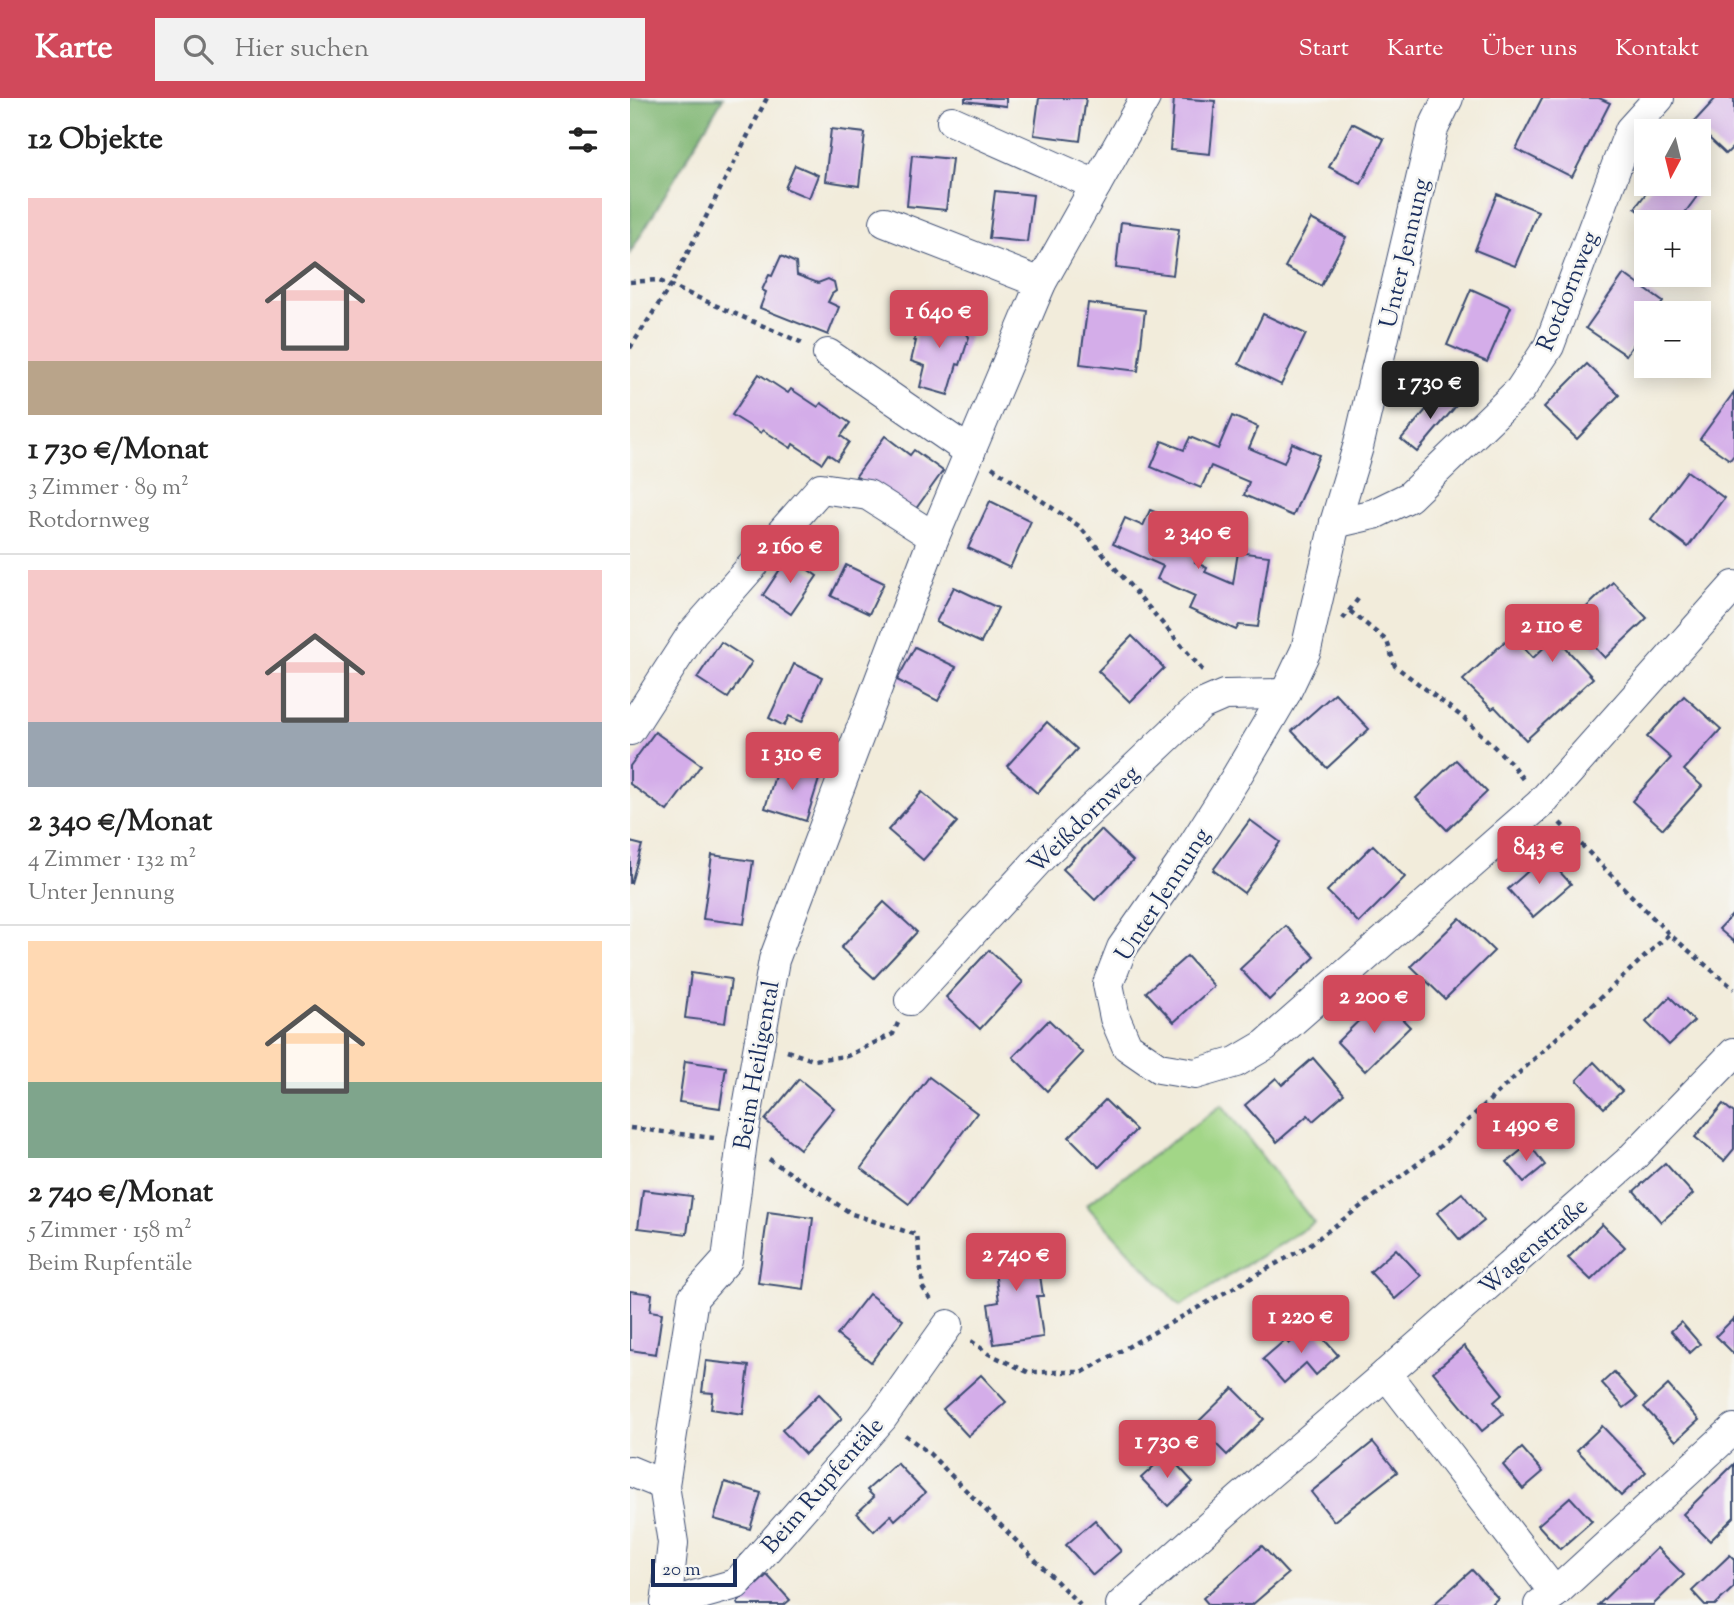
<!DOCTYPE html>
<html lang="de">
<head>
<meta charset="utf-8">
<style>
	body { margin:0; font-family:"Sorts Mill Goudy",serif; background:#f2f2f2; color:#222; height:100vh; display:flex; flex-direction:column; font-size:26px; white-space:nowrap }
	* { box-sizing:border-box; margin:0 }
	p { font-size:23px; color:#767676 }
	.icon { flex:none; width:38px; height:38px; fill:none; stroke:currentColor; stroke-width:2; stroke-linecap:round; stroke-linejoin:round }
	.map { position:relative; flex:1; overflow:hidden }
	.side { display:flex; flex-direction:column; background:#fff; width:630px }
	.side>* { flex:none }
	.needle { width:46px; rotate:187deg }
	.tools { position:absolute; left:1004px; top:21px; display:grid; gap:14px }
	.tools a { display:grid; place-items:center; width:77px; height:77px; border-radius:0px; background:#fff; box-shadow:0 4px 18px #0003; font-size:35px }
	.scale { position:absolute; left:21px; bottom:18px; width:86px; box-sizing:border-box; padding-left:7px; border:4px solid #1b2f5e; border-top:0; font-size:19px; line-height:24px; white-space:nowrap; color:#1b2f5e; -webkit-text-stroke:5px #f6f6f2; paint-order:stroke }
	.price { position:absolute; translate:-50% -60px; padding:0 16px; border-radius:7px; background:#d1495b; color:#fff; font-size:23px; line-height:46px; filter:drop-shadow(0 2px 4px #0008) }
	.price::after { content:''; position:absolute; left:50%; top:42px; width:21px; height:16px; margin-left:-10px; background:inherit; clip-path:polygon(0 0,100% 0,50% 100%) }
	.price.current { background:#222; color:#fff }
	ul { padding:0; list-style:none }
	li { display:grid; align-content:center; gap:14px; height:371px; padding:0 28px }
	li+li { border-top:2px solid #e0e0e0 }
	li span { display:grid; place-items:center; height:217px; border-radius:0px; color:#555 }
	li>.icon { margin-inline-start:auto }
	span .icon { width:126px; height:126px; fill:#fffc; stroke-width:1 }
	li b { font-size:30px }
	h2 { display:flex; justify-content:space-between; align-items:center; height:84px; padding:0 28px; font-size:30px }
	header { display:flex; align-items:center; gap:42px; box-sizing:border-box; height:98px; padding:0 35px; background:#d1495b; color:#fff }
	header strong { font-size:33px }
	nav { display:flex; gap:38px; margin-inline-start:auto; font-size:24px }
	.search { width:490px; height:63px; background:#f2f2f2; display:flex; align-items:center; gap:18px; box-sizing:border-box; padding:0 24px; border-radius:0px; color:#767676; font-size:26px }
	main { display:flex; flex:1; min-height:0 }
	.map>svg:first-child { display:block }
</style>
</head>
<body>
<header>
<strong>Karte</strong>
<div class="search"><svg class="icon" aria-label="search" viewBox="0 0 24 24"><circle cx="10" cy="10" r="6"/><path d="M15 15l6 6"/></svg>Hier suchen</div>
<nav><a>Start</a><a>Karte</a><a>Über uns</a><a>Kontakt</a></nav>
</header>
<main>
<section class="side">
<h2>12 Objekte<svg class="icon" aria-label="filters" viewBox="0 0 24 24"><path d="M4 7h16M4 17h16"/><circle cx="9" cy="7" r="2"/><circle cx="15" cy="17" r="2"/></svg></h2>
<ul>
<li><span style="background:linear-gradient(#f6c9c9 75%,#b9a48a 0)"><svg class="icon" aria-label="home" viewBox="0 0 24 24"><path d="M3 11l9-7 9 7M6 9v11h12V9"/></svg></span><div><b>1 730 €/Monat</b><p>3 Zimmer · 89 m²</p><p>Rotdornweg</p></div></li>
<li><span style="background:linear-gradient(#f6c9c9 70%,#9aa5b1 0)"><svg class="icon" aria-label="home" viewBox="0 0 24 24"><path d="M3 11l9-7 9 7M6 9v11h12V9"/></svg></span><div><b>2 340 €/Monat</b><p>4 Zimmer · 132 m²</p><p>Unter Jennung</p></div></li>
<li><span style="background:linear-gradient(#ffd9b3 65%,#7fa58c 0)"><svg class="icon" aria-label="home" viewBox="0 0 24 24"><path d="M3 11l9-7 9 7M6 9v11h12V9"/></svg></span><div><b>2 740 €/Monat</b><p>5 Zimmer · 158 m²</p><p>Beim Rupfentäle</p></div></li>
</ul>
</section>
<div class="map">
<svg width="1104" height="1507" viewBox="0 0 1104 1507">
	<rect width="100%" height="100%" fill="#f6f6f2"/>
	<filter id="ink" filterUnits="userSpaceOnUse"><feTurbulence type="fractalNoise" baseFrequency=".0143" numOctaves="2"/><feDisplacementMap in="SourceGraphic" scale="14" xChannelSelector="R" yChannelSelector="G"/><feConvolveMatrix kernelMatrix="1 2 1 2 8 2 1 2 1" color-interpolation-filters="sRGB"/></filter>
	<filter id="wash" filterUnits="userSpaceOnUse"><feTurbulence type="fractalNoise" baseFrequency=".00686" numOctaves="4" result="noise"/><feDisplacementMap in="SourceGraphic" scale="28" xChannelSelector="R" yChannelSelector="G"/><feGaussianBlur stdDeviation="1.57" result="paint"/><feColorMatrix in="noise" values="0 0 0 0 0 0 0 0 0 0 0 0 0 0 0 0 0 1.4 0 .05"/><feComposite in="paint" operator="in"/></filter>
	<g filter="url(#wash)">
		<rect width="100%" height="100%" fill="#f2ecdb"/>
		<!-- green -->
		<path fill="#a2d687" stroke="#5e8272" stroke-width="2" d="M592 1007 684 1125 550 1208 456 1107Z"/>
		<!-- forest -->
		<path fill="#81b774" stroke="#4e7369" stroke-width="2" d="M0 0H93L0 155Z"/>
		<g id="blocks">
			<!-- building -->
			<g fill="#d4ade9">
				<path d="M335 0H376V8L335 3Z"/>
				<path d="M409 0H456L450 43 404 37Z"/>
				<path d="M544 0 585 3 580 56 540 52Z"/>
				<path d="M912 0H969L980 5 942 79 886 51Z"/>
				<path d="M1086 0H1104V48L1096 56 1063 25Z"/>
				<path d="M722 25 754 41 731 86 699 69Z"/>
				<path d="M201 31 235 35 229 88 195 83Z"/>
				<path d="M282 57 322 61 316 112 277 108Z"/>
				<path d="M165 67 188 77 179 100 155 90Z"/>
				<path d="M1023 86H1070L1074 89 1048 124H1024L1005 110Z"/>
				<path d="M365 93 403 97 397 144 359 140Z"/>
				<path d="M867 96 908 113 885 168 845 152Z"/>
				<path d="M681 121 716 139 691 188 655 169Z"/>
				<path d="M491 124 549 131 543 177 486 170Z"/>
				<path d="M151 158 166 165 167 177 188 185 198 181 204 184 206 193 202 196 198 204 209 209 198 237 130 210 136 194 132 192 139 177 142 178Z"/>
				<path d="M994 176 1033 204 1025 215H1017V227L996 257 956 230Z"/>
				<path d="M841 191 881 209 857 264 817 247Z"/>
				<path d="M458 205 515 212 508 273 450 266Z"/>
				<path d="M297 208 318 215 328 230 333 231 339 239 330 267 327 266 318 297 290 289 295 268 281 263 286 243H284L287 234 289 235Z"/>
				<path d="M633 216 676 236 651 287 609 266Z"/>
				<path d="M957 266 989 297 947 341 914 309Z"/>
				<path d="M129 276 158 295 161 291 188 309 191 305 220 325 211 338 219 344 207 362 198 356 192 365 163 346 161 350 133 332 131 335 102 317Z"/>
				<path d="M812 293 831 302 787 354 771 341Z"/>
				<path d="M1104 294V357L1100 362 1070 341Z"/>
				<path d="M602 318 628 329 619 350 654 365 662 345 689 357 663 418 614 397 619 384 581 368 571 390 521 369 532 343 554 352 560 339 588 351Z"/>
				<path d="M255 338 280 357 284 352 313 373 285 412 255 399 226 378Z"/>
				<path d="M1057 373 1094 400 1058 449 1021 421Z"/>
				<path d="M360 403 401 423 380 470 338 450Z"/>
				<path d="M520 412 552 425 548 433 573 444 565 464 577 470 575 474 603 486 608 454 639 458 628 529 609 527 606 532 559 511 565 498 527 481 533 468 483 446 495 420 513 428Z"/>
				<path d="M159 458 187 478 161 516 133 497Z"/>
				<path d="M216 467 254 485 239 516 201 498Z"/>
				<path d="M983 484 1017 520 975 560 948 531 932 546 963 580 896 642 865 609 862 611 833 582 882 537 903 560Z"/>
				<path d="M324 489 368 510 351 545 306 524Z"/>
				<path d="M502 538 534 570 500 604 468 573Z"/>
				<path d="M91 544 122 564 98 600 67 580Z"/>
				<path d="M285 549 326 569 308 603 267 582Z"/>
				<path d="M164 566 192 579 172 624 159 618 154 628 139 620Z"/>
				<path d="M705 595 739 631 697 670 662 633Z"/>
				<path d="M1054 598 1091 631 1054 672 1072 688 1033 731 1002 703 1041 660 1017 639Z"/>
				<path d="M417 624 447 651 407 695 377 668Z"/>
				<path d="M25 634 71 667 37 713 0 686V668Z"/>
				<path d="M826 662 857 694 817 732 786 700Z"/>
				<path d="M149 665 190 678 176 723 135 710Z"/>
				<path d="M292 694 327 724 293 762 258 732Z"/>
				<path d="M620 722 650 744 614 795 583 772Z"/>
				<path d="M471 732 503 763 465 802 433 771Z"/>
				<path d="M0 744 12 747 1 785H0Z"/>
				<path d="M743 747 775 779 729 825 697 793Z"/>
				<path d="M82 757 123 763 114 826 73 821Z"/>
				<path d="M915 758 941 786 903 819 878 791Z"/>
				<path d="M254 804 287 834 244 880 211 850Z"/>
				<path d="M1104 815V844L1089 831Z"/>
				<path d="M830 820 864 853 815 901 781 868Z"/>
				<path d="M656 828 685 859 639 902 610 871Z"/>
				<path d="M359 852 393 884 350 931 316 899Z"/>
				<path d="M557 858 584 888 544 924 516 894Z"/>
				<path d="M61 875 101 881 95 925 55 920Z"/>
				<path d="M1040 899 1064 923 1039 947 1016 924Z"/>
				<path d="M752 900 780 929 735 973 707 944Z"/>
				<path d="M419 922 453 955 417 993 383 959Z"/>
				<path d="M683 960 714 996 683 1023 678 1017 647 1044 615 1007 646 980 652 987Z"/>
				<path d="M55 963 96 969 90 1010 49 1004Z"/>
				<path d="M964 964 992 993 974 1010 947 982Z"/>
				<path d="M299 979 347 1015 279 1106 231 1070Z"/>
				<path d="M169 981 204 1010 170 1051 135 1022Z"/>
				<path d="M475 1002 506 1032 469 1069 439 1039Z"/>
				<path d="M1093 1006 1104 1015V1051L1094 1063 1065 1039Z"/>
				<path d="M899 1046 915 1067 894 1084 877 1064Z"/>
				<path d="M1035 1065 1063 1096 1031 1124 1004 1093Z"/>
				<path d="M13 1092 62 1098 57 1136 8 1130Z"/>
				<path d="M832 1095 854 1123 830 1142 807 1115Z"/>
				<path d="M138 1114 183 1120 174 1191 128 1185Z"/>
				<path d="M972 1126 995 1149 961 1182 938 1160Z"/>
				<path d="M405 1142 413 1198H407L413 1239 364 1246 358 1206 369 1204 362 1148Z"/>
				<path d="M766 1151 791 1178 765 1201 740 1174Z"/>
				<path d="M0 1193 22 1196 20 1213 32 1215 26 1256 0 1252Z"/>
				<path d="M239 1196 273 1222 241 1264 207 1237Z"/>
				<path d="M1104 1220V1256L1086 1238Z"/>
				<path d="M1051 1224 1070 1246 1060 1255 1041 1233Z"/>
				<path d="M681 1227 708 1257 686 1277 676 1265 654 1285 633 1261 655 1242 659 1246Z"/>
				<path d="M834 1248 873 1296 864 1304 873 1316 852 1333 803 1274Z"/>
				<path d="M76 1263 119 1268 113 1316 81 1311 83 1295 72 1294Z"/>
				<path d="M984 1274 1007 1300 994 1310 972 1285Z"/>
				<path d="M351 1277 376 1304 338 1338 313 1311Z"/>
				<path d="M1038 1287 1069 1322 1046 1343 1014 1309Z"/>
				<path d="M603 1290 634 1321 597 1357 566 1326Z"/>
				<path d="M189 1296 212 1320 175 1356 152 1332Z"/>
				<path d="M972 1328 1016 1374 991 1398 947 1352Z"/>
				<path d="M743 1344 767 1374 704 1423 681 1394Z"/>
				<path d="M892 1350 913 1374 893 1391 873 1367Z"/>
				<path d="M537 1356 563 1384 538 1408 511 1380Z"/>
				<path d="M267 1365 295 1395 265 1422 261 1417 244 1433 227 1415 244 1399 237 1392Z"/>
				<path d="M1104 1366V1419L1080 1443 1053 1416Z"/>
				<path d="M95 1384 131 1395 120 1431 84 1421Z"/>
				<path d="M940 1399 962 1423 930 1451 908 1427Z"/>
				<path d="M465 1422 491 1453 463 1477 436 1447Z"/>
				<path d="M632 1448 658 1476 622 1507H579L573 1500Z"/>
				<path d="M1027 1450 1054 1477 1023 1507H968Z"/>
				<path d="M1100 1457 1104 1461V1489L1085 1507H1075L1062 1493Z"/>
				<path d="M842 1472 868 1500 861 1507H803Z"/>
				<path d="M137 1477 160 1502 154 1507H108L107 1505Z"/>
			</g>
		</g>
	</g>
	<g filter="url(#ink)">
		<use href="#blocks" fill-opacity="0" stroke="#3b4b71" stroke-width="2"/>
		<g fill="none" stroke-linecap="round" stroke-linejoin="round">
			<defs>
				<g id="minor">
					<path d="M818 0 803 31 728 349 705 425 676 552 655 596 605 681 553 763 492 850 478 886 485 920 497 948 529 970 565 976 606 964 635 947 910 706 1104 488"/>
					<path d="M322 23 466 87"/>
					<path d="M255 124 411 185"/>
					<path d="M198 256 340 354"/>
					<path d="M705 425 744 416 779 399 890 292 919 248 1000 32 1029 0"/>
					<path d="M0 632 62 536 191 390 238 397 304 439"/>
					<path d="M280 902 414 756 571 607 594 597 655 596"/>
					<path d="M756 1276 925 1495"/>
					<path d="M0 1373 34 1387"/>
					<path d="M36 1506 106 1486 252 1320 318 1227"/>
					<path d="M36 1507 43 1445 34 1387 63 1200 97 1162 112 1043 144 862 304 439 411 185 515 0"/>
					<path d="M491 1507 611 1400 756 1276 998 1064 1104 955"/>
					<path d="M909 1507 925 1495 1104 1331"/>
				</g>
			</defs>
			<!-- minor casing -->
			<use href="#minor" stroke="#3b4b71" stroke-width="32"/>
			<!-- path -->
			<g stroke="#3b4b71" stroke-width="4.5" stroke-dasharray="5 5" stroke-linecap="butt">
				<path d="M0 184 27 182 175 246"/>
				<path d="M0 250 41 187 137 0"/>
				<path d="M362 369 449 428 575 575"/>
				<path d="M720 513 757 543 765 568 835 621 880 664 895 684"/>
				<path d="M713 521 728 501"/>
				<path d="M930 725 1039 836 1104 891"/>
				<path d="M157 953 183 962 217 958 263 936 268 925"/>
				<path d="M0 1030 84 1040"/>
				<path d="M139 1061 222 1116 287 1137 293 1190 303 1205"/>
				<path d="M341 1243 359 1256 398 1274H453L678 1148 807 1051 1039 836"/>
				<path d="M275 1337 300 1356 450 1507"/>
			</g>
			<!-- minor -->
			<use href="#minor" stroke="#fff" stroke-width="30"/>
		</g>
	</g>
	<g text-anchor="middle" stroke-width="5" stroke-linejoin="round" paint-order="stroke">
		<!-- street labels -->
		<g font-size="24" fill="#1b2f5e" stroke="#f6f6f2">
			<text transform="translate(774 155) rotate(-77)" y="8">Unter Jennung</text>
			<text transform="translate(937 193) rotate(-68)" y="8">Rotdornweg</text>
			<text transform="translate(453 721) rotate(-44)" y="8">Weißdornweg</text>
			<text transform="translate(532 796) rotate(-57)" y="8">Unter Jennung</text>
			<text transform="translate(126 967) rotate(-80)" y="8">Beim Heiligental</text>
			<text transform="translate(903 1148) rotate(-41)" y="8">Wagenstraße</text>
			<text transform="translate(192 1387) rotate(-49)" y="8">Beim Rupfentäle</text>
		</g>
	</g>
</svg>
<div class="tools">
<a><svg class="needle" viewBox="-14 -14 28 28"><path d="M0-13l5 13h-10z" fill="#e53935"/><path d="M0 13l5-13h-10z" fill="#767676"/></svg></a>
<a>+</a>
<a>−</a>
</div>
<div class="scale">20 m</div>
<b class="price" style="left:309px;top:252px">1 640 €</b>
<b class="price current" style="left:800px;top:323px">1 730 €</b>
<b class="price" style="left:568px;top:473px">2 340 €</b>
<b class="price" style="left:160px;top:487px">2 160 €</b>
<b class="price" style="left:922px;top:566px">2 110 €</b>
<b class="price" style="left:162px;top:694px">1 310 €</b>
<b class="price" style="left:909px;top:788px">843 €</b>
<b class="price" style="left:744px;top:937px">2 200 €</b>
<b class="price" style="left:896px;top:1065px">1 490 €</b>
<b class="price" style="left:386px;top:1195px">2 740 €</b>
<b class="price" style="left:671px;top:1257px">1 220 €</b>
<b class="price" style="left:537px;top:1382px">1 730 €</b>
</div>
</main>
</body>
</html>
